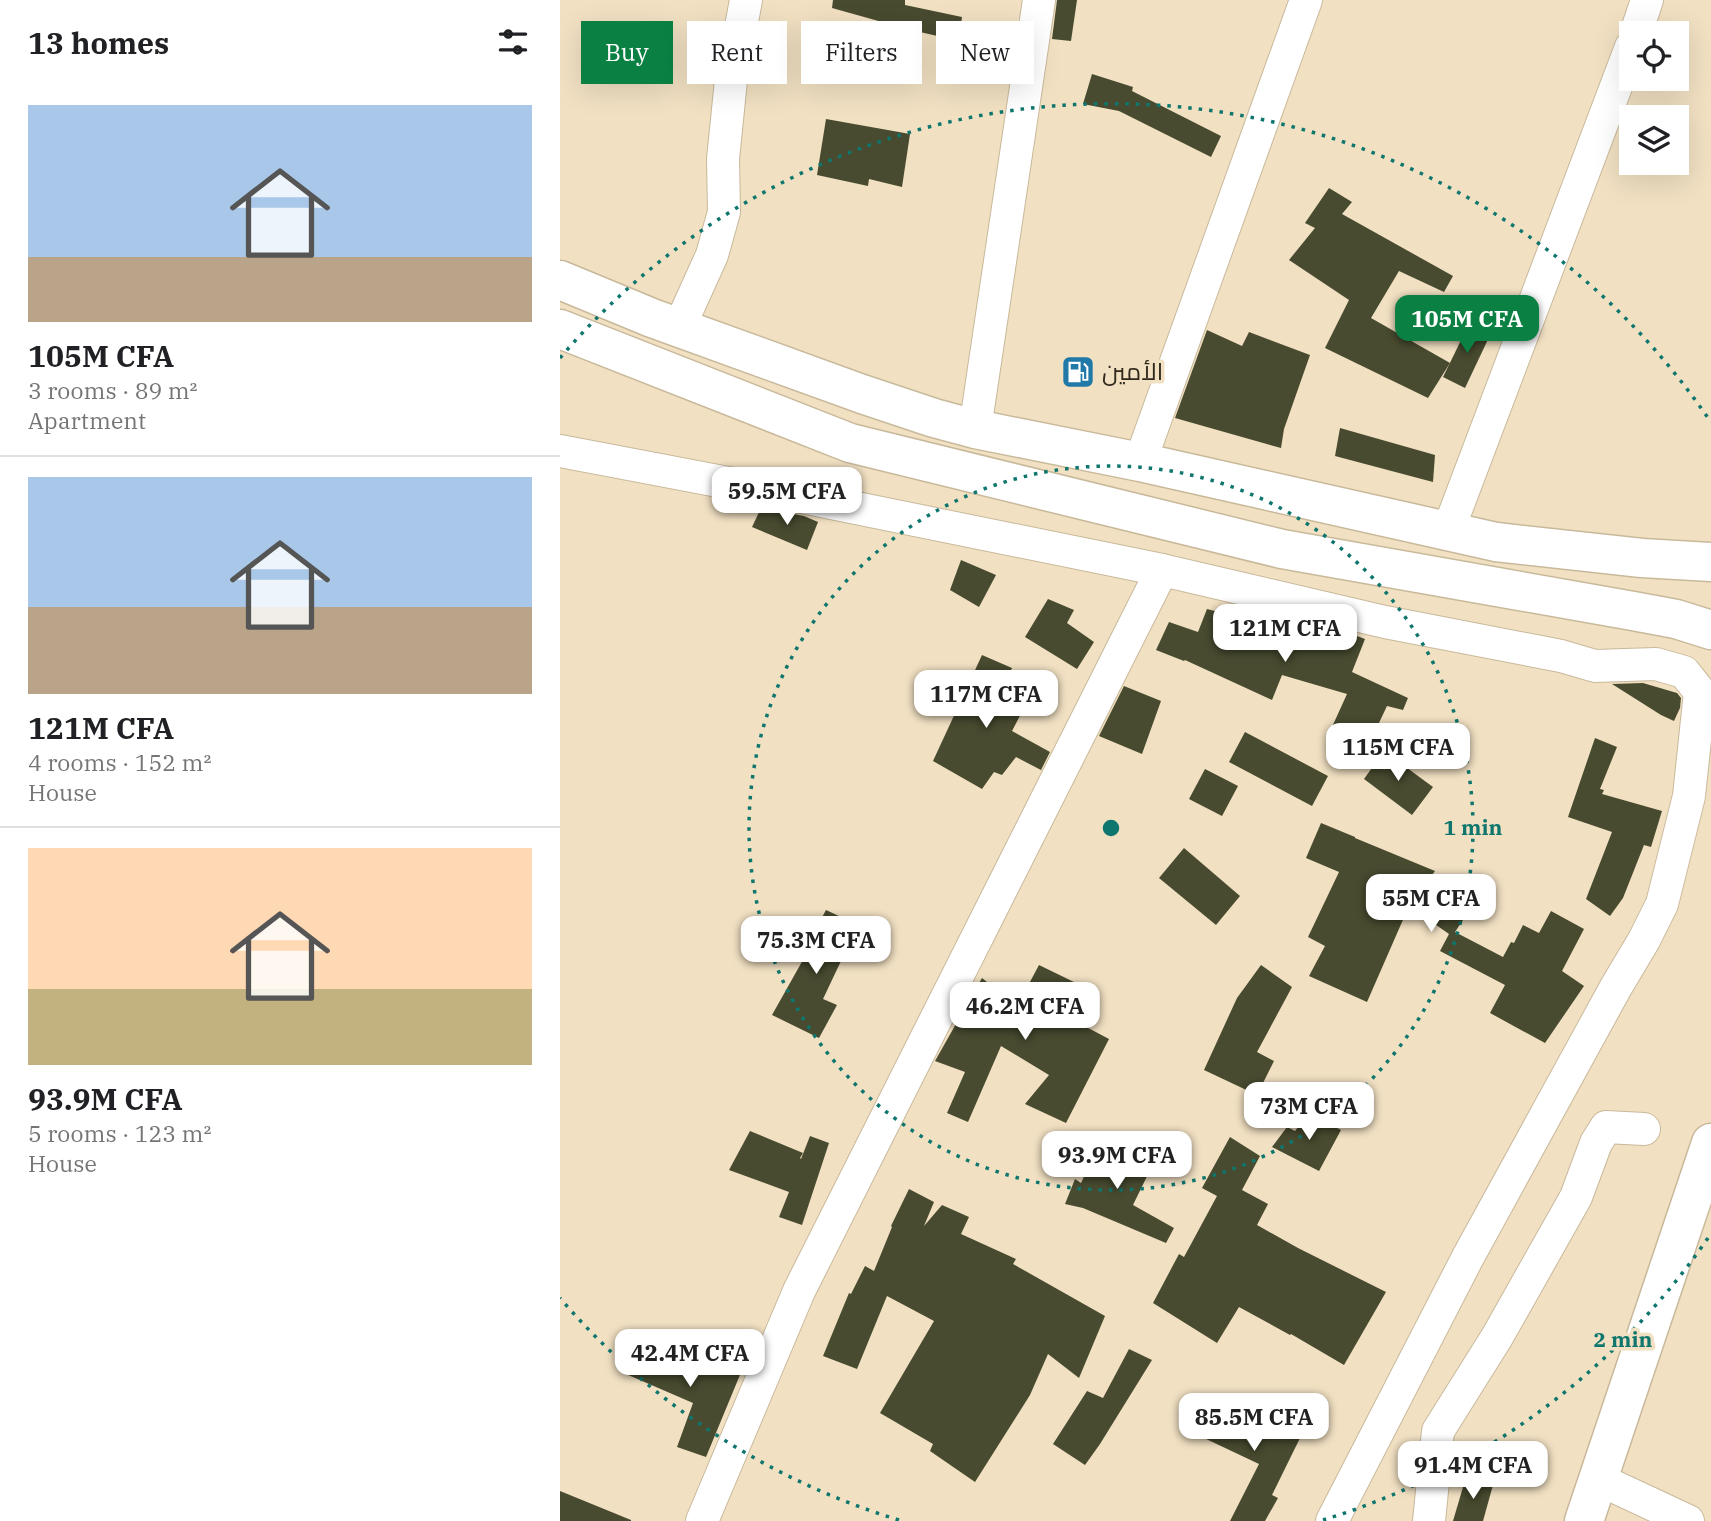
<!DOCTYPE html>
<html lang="en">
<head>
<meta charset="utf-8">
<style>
	body { margin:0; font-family:"IBM Plex Serif",Cairo,serif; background:#f6f6f6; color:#202124; height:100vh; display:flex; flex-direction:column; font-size:26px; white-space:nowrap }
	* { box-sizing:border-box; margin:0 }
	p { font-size:23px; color:#757577 }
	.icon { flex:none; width:38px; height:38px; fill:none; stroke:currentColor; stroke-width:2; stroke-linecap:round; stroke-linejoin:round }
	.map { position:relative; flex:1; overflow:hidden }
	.side { display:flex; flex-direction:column; background:#fff; width:560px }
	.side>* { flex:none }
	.top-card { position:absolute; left:21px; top:21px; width:665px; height:63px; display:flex; gap:14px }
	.controls { position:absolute; left:1059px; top:21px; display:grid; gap:14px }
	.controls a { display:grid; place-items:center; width:70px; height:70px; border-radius:0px; background:#fff; box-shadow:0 7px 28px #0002; font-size:35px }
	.price { position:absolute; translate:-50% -60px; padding:0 16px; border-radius:14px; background:#fff; color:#222; font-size:23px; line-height:46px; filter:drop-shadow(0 2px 4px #0008) }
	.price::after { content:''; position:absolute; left:50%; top:42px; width:21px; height:16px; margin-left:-10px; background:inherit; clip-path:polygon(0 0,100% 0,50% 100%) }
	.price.current { background:#0b8043; color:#fff }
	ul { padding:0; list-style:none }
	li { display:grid; align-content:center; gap:14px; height:371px; padding:0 28px }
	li+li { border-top:2px solid #e0e0e0 }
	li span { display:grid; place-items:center; height:217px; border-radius:0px; color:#555 }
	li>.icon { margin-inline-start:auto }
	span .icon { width:126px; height:126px; fill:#fffc; stroke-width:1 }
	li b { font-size:30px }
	h2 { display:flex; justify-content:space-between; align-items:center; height:84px; padding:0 28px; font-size:30px }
	.tag { padding:0 24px; border-radius:0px; background:#fff; box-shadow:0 7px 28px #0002; font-size:24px; line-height:63px }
	.tag.current { background:#0b8043; color:#fff }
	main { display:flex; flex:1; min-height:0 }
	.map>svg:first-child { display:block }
</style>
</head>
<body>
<main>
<section class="side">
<h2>13 homes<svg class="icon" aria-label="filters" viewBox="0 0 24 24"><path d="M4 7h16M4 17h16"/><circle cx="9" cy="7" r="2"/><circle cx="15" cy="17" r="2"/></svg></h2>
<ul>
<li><span style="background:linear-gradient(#a9c7e8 70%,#b9a48a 0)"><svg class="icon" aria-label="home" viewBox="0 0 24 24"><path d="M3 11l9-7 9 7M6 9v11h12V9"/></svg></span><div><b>105M CFA</b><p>3 rooms · 89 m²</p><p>Apartment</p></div></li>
<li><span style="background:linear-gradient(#a9c7e8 60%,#b9a48a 0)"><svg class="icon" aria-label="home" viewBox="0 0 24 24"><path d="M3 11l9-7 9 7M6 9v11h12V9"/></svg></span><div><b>121M CFA</b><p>4 rooms · 152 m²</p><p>House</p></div></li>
<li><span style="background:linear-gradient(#ffd9b3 65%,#c2b280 0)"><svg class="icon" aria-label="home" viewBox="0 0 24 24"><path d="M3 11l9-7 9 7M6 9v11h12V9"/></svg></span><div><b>93.9M CFA</b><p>5 rooms · 123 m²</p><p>House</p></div></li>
</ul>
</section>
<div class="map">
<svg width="1151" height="1521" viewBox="0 0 1151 1521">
	<rect width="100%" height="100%" fill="#f1e0c2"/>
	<!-- building -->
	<g fill="#484b2f">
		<path d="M273 0H345V5L402 17 399 41 347 29 272 8Z"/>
		<path d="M497 0H517L511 41 492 39Z"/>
		<path d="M532 74 573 87 572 91 661 136 651 157 559 111 523 104Z"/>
		<path d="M266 119 350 134 342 187 309 179 308 186 257 175Z"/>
		<path d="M769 188 792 202 782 214 893 276 884 292 839 271 811 318 890 363 868 398 765 348 789 300 729 260 755 228 745 223Z"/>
		<path d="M910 322 931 333 905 388 883 377Z"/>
		<path d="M647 330 682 346 689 332 750 355 724 429 721 448 615 418Z"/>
		<path d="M780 428 875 455 873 482 775 456Z"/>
		<path d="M201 508 244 516 258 522 247 550 192 527Z"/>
		<path d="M401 560 436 575 419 607 390 590Z"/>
		<path d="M488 599 514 610 507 623 534 642 517 669 465 637Z"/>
		<path d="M647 609 743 634 748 623 786 632 805 639 792 672 848 698 843 710 827 706 809 744 772 727 787 694 722 675 712 700 625 660 624 661 596 650 609 622 638 632Z"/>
		<path d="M422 655 452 668 440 694 464 708 452 731 490 752 481 770 456 757 442 775 434 772 422 789 373 761Z"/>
		<path d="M1083 683 1117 693 1121 698 1120 708 1114 721 1101 715 1052 684Z"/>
		<path d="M564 686 601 701 582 754 539 736Z"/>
		<path d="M685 732 768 776 752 806 669 762Z"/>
		<path d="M1035 738 1057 747 1040 789 1044 790 1042 794 1102 811 1091 847 1084 845 1063 898 1050 916 1026 899 1052 832 1008 817Z"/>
		<path d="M824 751 873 787 852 815 804 779Z"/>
		<path d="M645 769 678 786 662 816 629 799Z"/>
		<path d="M761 823 795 837V838L875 871 872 875 913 905 895 932 943 957 951 942 954 943 963 925 979 933 991 911 1024 929 1002 971 1024 986 985 1043 930 1013 945 985 880 951 889 934 849 906 807 1002 749 976 765 946 748 937 779 872 746 858Z"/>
		<path d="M624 848 680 896 656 925 599 878Z"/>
		<path d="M266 910 298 925 263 999 277 1005 259 1038 212 1015 248 951 245 949Z"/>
		<path d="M479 965 516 983 512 992 528 1001 515 1021 549 1039 506 1123 465 1104 489 1075 441 1046 408 1122 387 1113 405 1072 375 1061 422 978 443 995 447 987 463 995Z"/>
		<path d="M701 965 732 987 697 1052 714 1061 697 1095 644 1070 677 998Z"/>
		<path d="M749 1113 781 1130 759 1171 712 1147 727 1127 735 1131Z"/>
		<path d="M190 1131 243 1153 240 1158 241 1159 250 1136 269 1143 242 1225 219 1217 229 1192 169 1170Z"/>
		<path d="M670 1137 700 1156 682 1190 708 1204 697 1225 738 1248 826 1292 784 1365 731 1334 730 1335 679 1307 657 1343 593 1303 619 1254 624 1257 657 1196 642 1188Z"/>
		<path d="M542 1139 593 1164 573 1205 614 1228 606 1243 523 1208 505 1204 515 1179 521 1183Z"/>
		<path d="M349 1189 374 1202 364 1226 382 1205 409 1217 401 1234 456 1259 453 1264 545 1316 519 1378 488 1354 470 1395 415 1482 370 1451 373 1444 320 1413 374 1321 327 1296 297 1369 263 1356 289 1293 291 1294 305 1266 314 1271 332 1227 331 1226Z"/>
		<path d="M112 1339 182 1370 146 1457 117 1447 133 1403 59 1371 67 1349 101 1365Z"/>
		<path d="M569 1349 592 1360 540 1444 525 1465 493 1444 527 1391 543 1398Z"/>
		<path d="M665 1395 711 1417 709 1422 741 1436 712 1495 718 1498 705 1521H670L699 1464 644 1438Z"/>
		<path d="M906 1477 933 1485 923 1521H893Z"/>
		<path d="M0 1491 71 1520V1521H0Z"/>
	</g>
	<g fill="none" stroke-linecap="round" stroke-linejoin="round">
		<defs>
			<g id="minor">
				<path d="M1076 33 1087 0"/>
				<path d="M119 328 152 255 164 212 163 159 171 80 186 0"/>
				<path d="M415 429 479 0"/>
				<path d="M0 451 242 497 602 570 825 622 1001 656 1035 666 1096 664 1124 672 1140 692 1129 796 1102 904 1084 940 1056 987 908 1257 772 1521"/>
				<path d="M580 462 746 0"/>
				<path d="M888 531 1071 47"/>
				<path d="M1038 1479 1128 1521"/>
				<path d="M142 1521 239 1291 602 570"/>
				<path d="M869 1521 878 1431 937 1337 1016 1197 1036 1143 1046 1127 1084 1129"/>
			</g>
			<g id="trunk">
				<path d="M0 280 92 318 302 394 374 418 415 429 580 462 936 542 1082 558 1151 562"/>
				<path d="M0 329 290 443 722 549 1073 611 1116 619 1151 630"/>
				<path d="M1024 1521 1151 1143"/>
			</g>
		</defs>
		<!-- minor casing -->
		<use href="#minor" stroke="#c9b99b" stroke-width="34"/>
		<!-- trunk casing -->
		<use href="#trunk" stroke="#c9b99b" stroke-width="41"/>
		<!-- minor -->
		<use href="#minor" stroke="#fff" stroke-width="32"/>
		<!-- trunk -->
		<use href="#trunk" stroke="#fff" stroke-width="38"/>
	</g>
	<!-- distance rings -->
	<g fill="none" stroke="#0f766e" stroke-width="3.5" stroke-dasharray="3.5 7">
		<circle cx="551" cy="828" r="362"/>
		<path d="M1148 1238A724 724 0 0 1 763 1520M339 1520A724 724 0 0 1 0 1298M0 358A724 724 0 0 1 1148 418"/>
	</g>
	<!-- icons -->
	<defs>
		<symbol id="fuel-square" viewBox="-11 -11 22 22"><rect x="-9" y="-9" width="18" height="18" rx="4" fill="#2179a8" stroke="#f1e0c2"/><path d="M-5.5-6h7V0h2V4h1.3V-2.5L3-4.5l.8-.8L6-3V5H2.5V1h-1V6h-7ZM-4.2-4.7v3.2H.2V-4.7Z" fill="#fff"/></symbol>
	</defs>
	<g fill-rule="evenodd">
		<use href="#fuel-square" x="499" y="353" width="38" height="38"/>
	</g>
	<g text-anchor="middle" stroke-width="7" stroke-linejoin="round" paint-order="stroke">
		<!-- poi labels -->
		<g font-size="24" fill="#2f281c" stroke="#f1e0c2" text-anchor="start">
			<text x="542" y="380">الأمين</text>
		</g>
	</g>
	<circle cx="551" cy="828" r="10" fill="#0f766e" stroke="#f1e0c2" stroke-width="3.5"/>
	<g font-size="21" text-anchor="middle" font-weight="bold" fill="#0f766e" stroke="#f1e0c2" stroke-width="7" stroke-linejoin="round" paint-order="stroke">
		<text x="913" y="835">1 min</text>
		<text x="1063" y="1347">2 min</text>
	</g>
</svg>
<div class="controls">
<a><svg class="icon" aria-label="locate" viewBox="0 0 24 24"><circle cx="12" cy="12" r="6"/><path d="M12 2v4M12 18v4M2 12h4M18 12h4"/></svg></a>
<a><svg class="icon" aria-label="layers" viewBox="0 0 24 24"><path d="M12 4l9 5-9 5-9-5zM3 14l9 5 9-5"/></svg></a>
</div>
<b class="price current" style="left:907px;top:355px">105M CFA</b>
<b class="price" style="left:227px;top:527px">59.5M CFA</b>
<b class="price" style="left:725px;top:664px">121M CFA</b>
<b class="price" style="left:426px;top:730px">117M CFA</b>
<b class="price" style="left:838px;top:783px">115M CFA</b>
<b class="price" style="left:871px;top:934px">55M CFA</b>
<b class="price" style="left:256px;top:976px">75.3M CFA</b>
<b class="price" style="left:465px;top:1042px">46.2M CFA</b>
<b class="price" style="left:749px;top:1142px">73M CFA</b>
<b class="price" style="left:557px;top:1191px">93.9M CFA</b>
<b class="price" style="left:130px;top:1389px">42.4M CFA</b>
<b class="price" style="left:694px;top:1453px">85.5M CFA</b>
<b class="price" style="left:913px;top:1501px">91.4M CFA</b>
<div class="top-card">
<a class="tag current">Buy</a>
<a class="tag">Rent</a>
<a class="tag">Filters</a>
<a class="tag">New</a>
</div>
</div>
</main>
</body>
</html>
